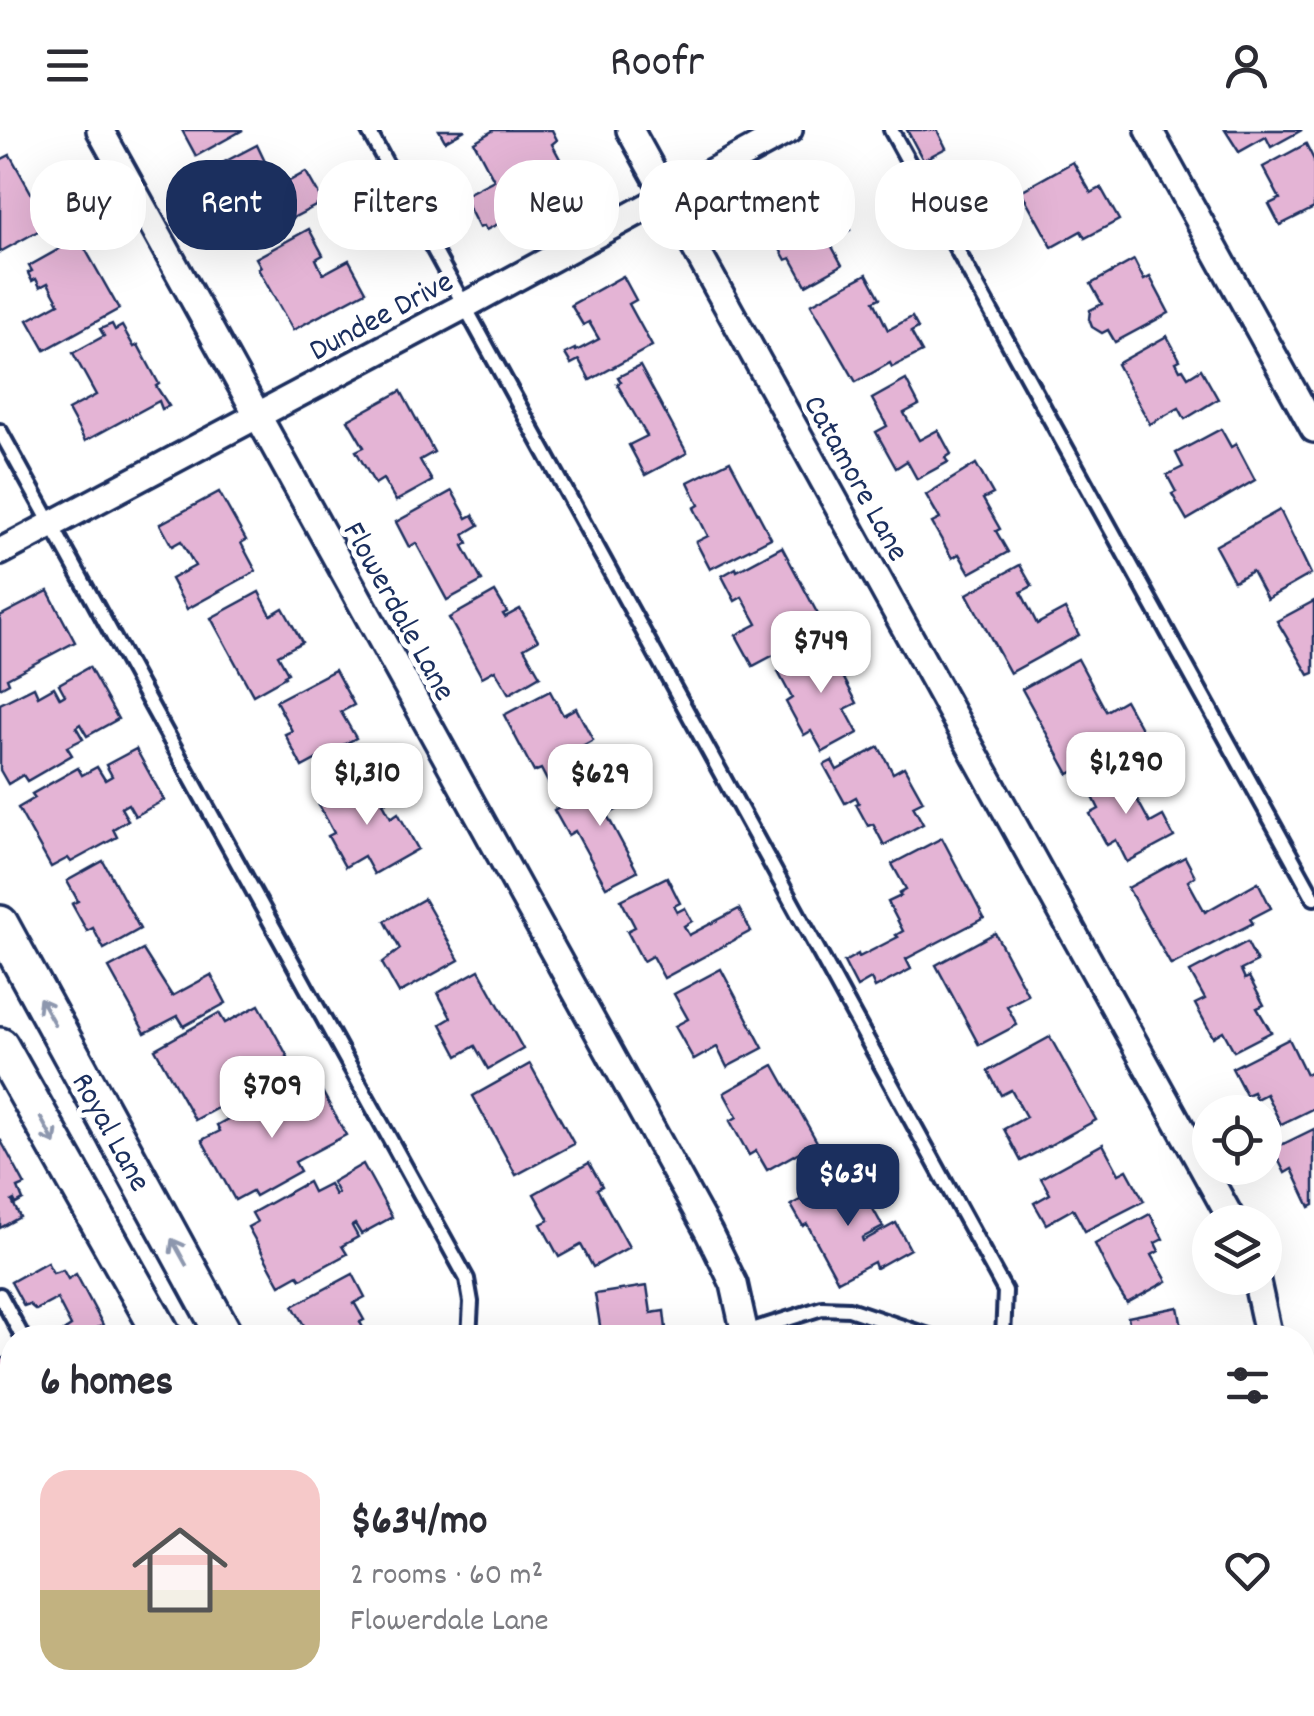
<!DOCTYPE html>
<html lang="en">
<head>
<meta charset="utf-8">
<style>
	body { margin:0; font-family:Dekko,sans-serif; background:#f7f7f7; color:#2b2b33; height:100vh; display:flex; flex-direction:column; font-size:38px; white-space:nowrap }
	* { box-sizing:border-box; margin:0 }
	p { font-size:32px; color:#7c7c81 }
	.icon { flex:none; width:55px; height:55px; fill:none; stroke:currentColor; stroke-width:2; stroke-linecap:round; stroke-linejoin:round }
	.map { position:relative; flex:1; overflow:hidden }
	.drawer { position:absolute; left:0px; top:1195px; width:1315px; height:392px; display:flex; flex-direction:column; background:#fff; border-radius:40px 40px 0 0; box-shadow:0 10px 40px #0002 }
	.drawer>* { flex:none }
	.top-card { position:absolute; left:30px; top:30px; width:1255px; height:90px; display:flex; gap:20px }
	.fabs { position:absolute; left:1192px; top:965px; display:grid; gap:20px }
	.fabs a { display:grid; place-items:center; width:90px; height:90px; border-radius:50%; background:#fff; box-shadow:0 10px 40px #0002; font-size:50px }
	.price { position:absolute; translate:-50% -85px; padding:0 22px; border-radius:20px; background:#fff; color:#222; font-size:32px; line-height:65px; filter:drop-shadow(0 2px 5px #0008) }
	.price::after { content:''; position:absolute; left:50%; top:60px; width:30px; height:22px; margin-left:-15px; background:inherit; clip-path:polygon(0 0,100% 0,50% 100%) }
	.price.on { background:#1b2f5e; color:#fff }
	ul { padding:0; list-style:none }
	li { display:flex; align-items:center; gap:30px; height:250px; padding:0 40px }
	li+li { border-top:2px solid #e1e1e2 }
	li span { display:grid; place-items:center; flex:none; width:280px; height:200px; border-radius:30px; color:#555 }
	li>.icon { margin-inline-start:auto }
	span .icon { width:120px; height:120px; fill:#fffc; stroke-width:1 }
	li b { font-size:42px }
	h2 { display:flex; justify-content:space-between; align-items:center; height:120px; padding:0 40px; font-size:42px }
	.pill { padding:0 35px; border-radius:40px; background:#fff; box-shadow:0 10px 40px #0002; font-size:35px; line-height:90px }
	.pill.on { background:#1b2f5e; color:#fff }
	header { display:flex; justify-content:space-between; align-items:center; height:130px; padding:0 40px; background:#fff; font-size:45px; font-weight:600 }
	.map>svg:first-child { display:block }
</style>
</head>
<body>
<header><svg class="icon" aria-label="menu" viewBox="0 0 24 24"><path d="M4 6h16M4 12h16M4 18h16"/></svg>Roofr<svg class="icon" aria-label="person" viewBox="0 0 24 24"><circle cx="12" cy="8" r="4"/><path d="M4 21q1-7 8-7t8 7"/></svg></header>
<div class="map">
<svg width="1314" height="1586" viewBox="0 0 1314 1586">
	<rect width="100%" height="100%" fill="#fff"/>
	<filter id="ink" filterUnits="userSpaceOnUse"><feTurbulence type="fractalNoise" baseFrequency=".01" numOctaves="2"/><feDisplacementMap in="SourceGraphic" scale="20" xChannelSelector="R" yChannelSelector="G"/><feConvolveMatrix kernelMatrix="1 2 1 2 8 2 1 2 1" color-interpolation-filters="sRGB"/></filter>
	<g filter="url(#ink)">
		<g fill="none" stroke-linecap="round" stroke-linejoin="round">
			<!-- stream -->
			<g stroke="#5f8db4" stroke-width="9">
				<path d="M0 1376 12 1380"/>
				<path d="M640 1575 673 1586"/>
			</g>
		</g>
		<!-- building -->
		<g fill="#e4b4d5" stroke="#1b2f5e" stroke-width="2.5">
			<path d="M182 0H243L196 26Z"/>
			<path d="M439 0H465L445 11Z"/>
			<path d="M494 0H552L557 10 552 14 568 44 554 51 558 57 511 82 513 86 486 100 484 96 479 98 463 66 494 50 474 12Z"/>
			<path d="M907 0H937L946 18 923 30Z"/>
			<path d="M1225 0H1302L1271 17 1266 7 1239 22Z"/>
			<path d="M1306 14 1314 30V78L1280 95 1269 74 1280 69 1263 37Z"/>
			<path d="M257 15 268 38 261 41 271 61 306 42 323 72 247 112 241 99 237 101 209 40Z"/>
			<path d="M10 25 49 95 0 122V30Z"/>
			<path d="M1073 32 1091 63 1101 58 1119 90 1085 108 1081 101 1052 117 1021 61Z"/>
			<path d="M813 50 824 70 831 66 850 100 829 111 842 135 806 155 791 128 786 130 758 80Z"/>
			<path d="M309 99 323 125 316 129 323 144 349 130 366 161 293 200 258 139 261 137 256 128Z"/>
			<path d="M79 108 119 179 45 220 28 190 59 173 48 153 40 157 36 149 32 151 28 143 32 141 29 136Z"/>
			<path d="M1134 130 1144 150 1150 147 1169 183 1115 212 1108 200 1102 203 1092 197 1089 189 1090 180 1102 174 1091 154Z"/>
			<path d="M867 144 880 168 874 171 888 200 912 187 918 198 911 202 922 222 892 237 890 233 856 252 811 174Z"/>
			<path d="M623 146 636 170 629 174 652 216 590 250 579 230 571 234 565 224 575 219 576 221 599 209 589 192 583 195 571 175Z"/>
			<path d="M112 194 115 200 122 196 134 217 138 215 159 254 156 256 169 276 162 279 159 271 85 311 68 280 96 265 73 223 104 206 100 199Z"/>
			<path d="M1167 206 1180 230 1176 232 1180 240 1183 239 1188 247 1201 239 1218 269 1185 289 1179 278 1150 294 1117 234Z"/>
			<path d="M640 236 687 323 645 345 629 315 647 306 617 254 621 252 618 247Z"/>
			<path d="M906 250 919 275 904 283 919 310 938 300 951 324 945 328 948 332 917 349 907 331 896 338 876 302 887 296 872 269Z"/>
			<path d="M401 261 434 322 420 330 432 351 396 371 383 349 375 354 356 321 364 317 348 290Z"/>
			<path d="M1221 299 1231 317 1236 314 1255 350 1187 390 1172 364 1176 362 1167 345 1183 337 1176 323Z"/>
			<path d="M730 331 771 408 710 439 696 412 708 406 694 378 699 375 688 352Z"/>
			<path d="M976 334 993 364 983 369 1000 399 996 401 1008 422 970 443 959 424 952 428 932 393 940 389 926 365Z"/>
			<path d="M452 361 467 388 473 385 479 395 464 404 468 413 463 416 482 451 447 470 416 413 409 417 396 392Z"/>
			<path d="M219 362 246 410 241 413 256 441 187 479 171 449 195 436 181 411 172 416 160 394Z"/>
			<path d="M1280 380 1311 444 1267 469 1252 441 1234 451 1215 416Z"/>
			<path d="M782 417 823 494 785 514 787 518 753 536 736 505 757 494 742 467 735 471 722 446 736 438 737 441Z"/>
			<path d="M1020 435 1032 456 1021 462 1037 494 1065 479 1079 505 1010 543 967 464Z"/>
			<path d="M48 461 75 512 7 548 9 553 0 558V486Z"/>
			<path d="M259 462 271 485 283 478 302 512 278 525 288 543 284 545 285 547 253 565 211 488Z"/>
			<path d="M495 462 507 482 503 484 505 487 520 479 538 510 524 518 540 546 509 564 495 540 482 547 449 488Z"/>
			<path d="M1314 471V543L1309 545 1277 491Z"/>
			<path d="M834 511 847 535 839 539 857 573 845 579 858 603 823 622 811 601 804 605 786 572 792 568 778 542Z"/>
			<path d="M1078 529 1106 581 1125 570 1144 604 1069 644 1022 559Z"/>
			<path d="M89 537 118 589 87 606 80 594 76 597 83 609 67 617 72 625 27 651 23 645 8 654 0 640V574L34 557 38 566 54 557 60 568 65 565 59 554Z"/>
			<path d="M335 540 354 575 341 582 356 608 302 637 285 604 292 601 276 571Z"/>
			<path d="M550 561 563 585 576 578 593 610 577 619 588 641 552 660 541 639 534 642 504 585Z"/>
			<path d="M879 617 893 643 904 637 923 671 913 676 923 694 884 715 873 694 868 696 856 674 859 673 856 667 845 673 824 635 832 631 837 640Z"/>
			<path d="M136 619 164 670 135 686 128 674 121 678 128 690 113 699 117 707 71 732 68 728 51 737 18 678 35 668 32 664 78 638 82 645 97 637 105 650 112 646 106 635Z"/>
			<path d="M1127 640 1137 657 1132 660 1150 693 1163 686 1174 707 1127 732 1116 710 1107 715 1090 684 1099 679 1089 659 1100 654 1097 650 1109 643 1112 648Z"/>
			<path d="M368 648 374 660 381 656 389 670 383 673 391 688 398 683 418 719 374 744 364 726 345 737 328 706 334 703 319 675Z"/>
			<path d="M611 648 616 657 623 653 633 671 607 685 637 741 606 757 575 701 568 705 554 680Z"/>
			<path d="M942 708 984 788 906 829 911 839 875 858 871 849 857 857 844 832 858 824 859 827 898 807 896 805 903 801 888 772 901 766 899 763 906 759 892 734Z"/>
			<path d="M1185 727 1195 746 1188 751 1205 782 1258 752 1271 778 1250 789 1253 793 1171 835 1128 758Z"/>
			<path d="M103 731 140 799 104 819 93 798 87 801 72 774 78 771 67 751Z"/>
			<path d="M667 747 680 773 674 776 677 782 685 778 692 791 684 796 689 805 739 779 751 801 664 848 652 826 643 831 627 801 635 797 621 770Z"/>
			<path d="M424 769 459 830 399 863 382 833 400 819 385 791Z"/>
			<path d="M995 803 1028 865 1007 876 1017 895 979 915 936 835Z"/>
			<path d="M1247 812 1257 832 1241 840 1245 849 1249 847 1264 875 1257 878 1271 902 1234 921 1223 901 1213 907 1195 874 1205 869 1190 842Z"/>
			<path d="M143 820 172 866 211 845 226 873 184 896 178 886 145 903 109 838Z"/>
			<path d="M721 839 763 918 727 937 717 917 694 930 675 896 688 889 674 864Z"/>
			<path d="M479 840 523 919 488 939 475 916 458 926 441 894 451 888 438 863Z"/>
			<path d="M259 875 288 927 257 943 252 932 248 934 259 955 195 990 155 919 219 883 225 893Z"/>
			<path d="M1050 907 1096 990 1021 1031 1004 999 1026 987 1011 960 1001 965 988 941Z"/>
			<path d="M1289 909 1306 944 1314 940V978L1281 994 1266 964 1256 969 1253 962 1246 965 1232 938Z"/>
			<path d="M530 934 574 1014 516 1045 473 966Z"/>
			<path d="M774 935 817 1012 767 1040 756 1021 749 1025 730 991 737 987 724 963Z"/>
			<path d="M317 952 346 1005 295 1032 300 1041 255 1066 252 1061 235 1070 202 1010 220 1001 217 995 261 971 266 980Z"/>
			<path d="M1314 999V1075L1310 1077 1292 1039 1285 1043 1273 1019Z"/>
			<path d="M0 1009 25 1055 18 1058 23 1070 16 1074 14 1070 12 1071 20 1087 0 1098Z"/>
			<path d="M1103 1014 1119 1044 1127 1040 1144 1071 1085 1101 1073 1079 1046 1094 1034 1073 1050 1064 1041 1048Z"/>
			<path d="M589 1033 602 1056 597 1059 629 1117 593 1137 581 1115 559 1127 541 1094 549 1090 534 1064Z"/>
			<path d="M363 1034 392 1087 361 1104 355 1094 352 1096 358 1107 342 1116 347 1124 301 1149 298 1145 280 1155 248 1097 257 1092 252 1083 308 1052 313 1062 329 1054 335 1065 338 1063 332 1052Z"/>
			<path d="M844 1046 858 1070 863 1068 865 1072 868 1070 883 1097 862 1108 863 1111 896 1093 910 1119 876 1138 874 1132 838 1151 807 1094 803 1096 791 1075Z"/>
			<path d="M1150 1084 1163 1109 1155 1113 1159 1121 1152 1125 1167 1151 1127 1173 1114 1153 1095 1114Z"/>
			<path d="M47 1132 53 1143 63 1140 68 1149 76 1144 103 1195 95 1199 100 1208H53L71 1196 57 1169 36 1180 29 1174 24 1176 11 1152Z"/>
			<path d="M353 1144 365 1167 352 1174H355L364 1190 360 1192 367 1205 362 1208H322L317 1199 309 1204 293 1176Z"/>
			<path d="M647 1156 651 1183 664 1181 667 1208H602L595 1164Z"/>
			<path d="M1178 1177 1184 1208H1128L1127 1198 1130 1197 1128 1187Z"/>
			<path d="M12 1223V1287L2 1292 0 1288V1230Z"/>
			<path d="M0 1449 12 1472V1475L0 1482Z"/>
			<path d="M220 1575H225L231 1586H199Z"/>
			<path d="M869 1575H913L909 1585 891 1578 889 1586 866 1584Z"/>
			<path d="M1005 1575H1031L1028 1586H1013L1002 1582Z"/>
			<path d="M1043 1575H1113L1109 1586H1039Z"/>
			<path d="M1164 1576 1193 1586H1160Z"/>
		</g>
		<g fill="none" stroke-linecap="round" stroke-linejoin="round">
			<defs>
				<g id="service">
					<path d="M368 0 1005 1161 1003 1208"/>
					<path d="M891 0 1314 768"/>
					<path d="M0 301 467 1149 471 1172 469 1208"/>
					<path d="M0 1165 23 1208"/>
					<path d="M746 1202 822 1178 849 1179 935 1208"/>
					<path d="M1302 1330 1314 1334"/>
					<path d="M0 1401 12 1413"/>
					<path d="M114 1575 120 1586"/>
					<path d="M597 1575 598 1579 615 1586"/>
					<path d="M715 1575 749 1586"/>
				</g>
				<g id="minor">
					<path d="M100 0 709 1103 734 1154 746 1208"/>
					<path d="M630 0 1233 1092"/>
					<path d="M1149 0 1314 299"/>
					<path d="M0 422 464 176 789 0"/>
					<path d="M1256 1148 1269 1208"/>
					<path d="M1302 1549 1314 1553"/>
					<path d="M11 1586 23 1575"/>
				</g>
				<g id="secondary">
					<path d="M0 794 226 1208"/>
					<path d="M0 916 164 1208"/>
					<path d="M364 1575 370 1586"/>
					<path d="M432 1575 438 1586"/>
				</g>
			</defs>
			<!-- service casing -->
			<use href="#service" stroke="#1b2f5e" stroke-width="20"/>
			<!-- minor casing -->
			<use href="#minor" stroke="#1b2f5e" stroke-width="32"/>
			<!-- secondary casing -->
			<use href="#secondary" stroke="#1b2f5e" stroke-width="42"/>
			<!-- service -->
			<use href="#service" stroke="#fff" stroke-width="12"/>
			<!-- minor -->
			<use href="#minor" stroke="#fff" stroke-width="25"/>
			<!-- secondary -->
			<use href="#secondary" stroke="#fff" stroke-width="35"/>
		</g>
		<!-- one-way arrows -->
		<defs><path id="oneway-shaft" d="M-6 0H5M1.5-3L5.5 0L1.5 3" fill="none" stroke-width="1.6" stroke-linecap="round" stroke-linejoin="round" transform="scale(2.5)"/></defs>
		<g stroke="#8d97ae">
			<use href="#oneway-shaft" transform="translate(47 881) rotate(-119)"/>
			<use href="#oneway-shaft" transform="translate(48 1001) rotate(61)"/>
			<use href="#oneway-shaft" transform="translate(179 1122) rotate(-119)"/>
		</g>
	</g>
	<g text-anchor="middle" stroke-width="10" stroke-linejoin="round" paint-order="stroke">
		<!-- street labels -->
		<g font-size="32" fill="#1b2f5e" stroke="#fff">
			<text transform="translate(380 184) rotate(-28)" y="11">Dundee Drive</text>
			<text transform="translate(858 347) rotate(61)" y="11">Catamore Lane</text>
			<text transform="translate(401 480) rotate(61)" y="11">Flowerdale Lane</text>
			<text transform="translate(113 1001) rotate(61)" y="11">Royal Lane</text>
		</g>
	</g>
</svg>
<div class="fabs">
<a><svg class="icon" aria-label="locate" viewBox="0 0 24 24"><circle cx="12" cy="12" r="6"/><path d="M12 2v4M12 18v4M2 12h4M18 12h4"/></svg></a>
<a><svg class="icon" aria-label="layers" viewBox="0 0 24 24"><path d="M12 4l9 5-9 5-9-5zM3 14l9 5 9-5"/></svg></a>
</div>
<b class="price" style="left:821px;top:566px">$749</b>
<b class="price" style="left:1126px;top:687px">$1,290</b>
<b class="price" style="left:367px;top:698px">$1,310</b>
<b class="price" style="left:600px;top:699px">$629</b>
<b class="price" style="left:272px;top:1011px">$709</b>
<b class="price on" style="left:848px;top:1099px">$634</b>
<div class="top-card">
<a class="pill">Buy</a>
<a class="pill on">Rent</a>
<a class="pill">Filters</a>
<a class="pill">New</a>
<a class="pill">Apartment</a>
<a class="pill">House</a>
</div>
<section class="drawer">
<h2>6 homes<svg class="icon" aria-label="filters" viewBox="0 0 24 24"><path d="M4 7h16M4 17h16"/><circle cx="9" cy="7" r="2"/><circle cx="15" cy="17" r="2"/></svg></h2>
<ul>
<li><span style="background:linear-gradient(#f6c9c9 60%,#c2b280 0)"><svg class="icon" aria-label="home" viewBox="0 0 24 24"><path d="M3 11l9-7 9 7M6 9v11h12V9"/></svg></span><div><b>$634/mo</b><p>2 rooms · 60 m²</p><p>Flowerdale Lane</p></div><svg class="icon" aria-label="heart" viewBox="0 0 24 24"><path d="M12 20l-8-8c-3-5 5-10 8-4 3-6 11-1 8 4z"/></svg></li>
</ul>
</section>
</div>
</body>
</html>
